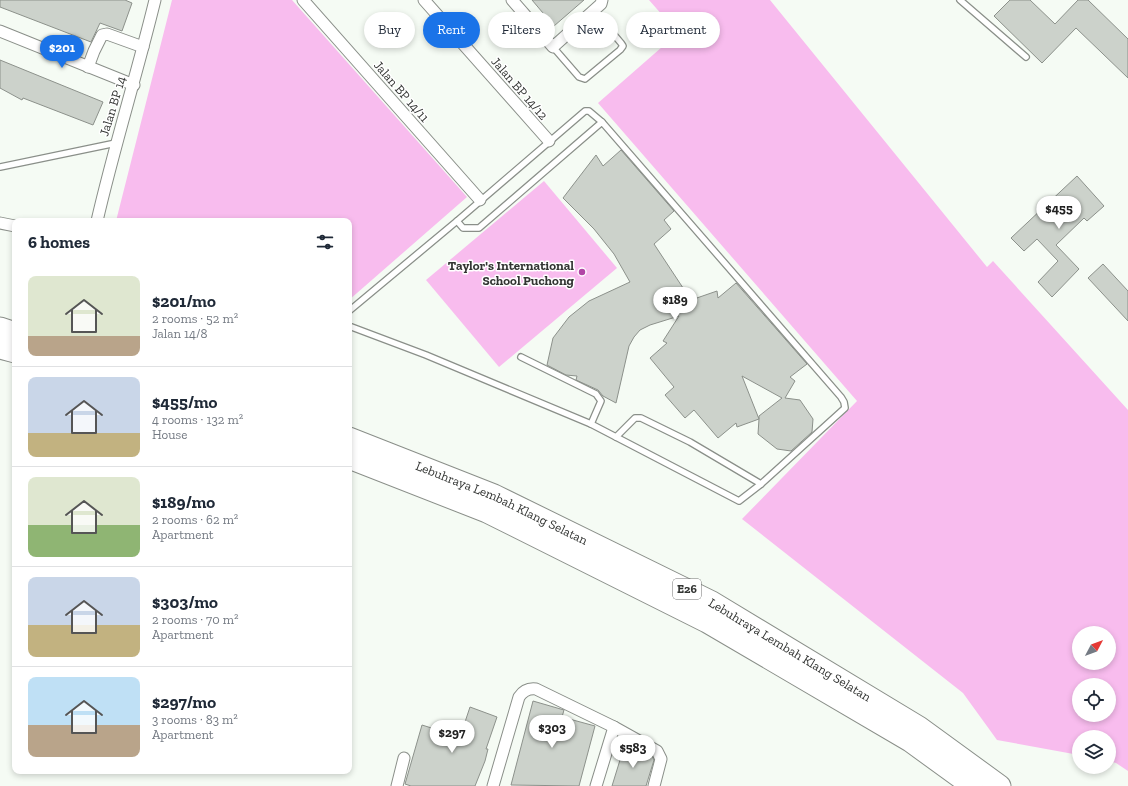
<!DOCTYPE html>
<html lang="en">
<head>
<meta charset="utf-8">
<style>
	body { margin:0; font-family:"Zilla Slab",serif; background:#f6f6f7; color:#1f2937; height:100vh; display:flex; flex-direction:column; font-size:15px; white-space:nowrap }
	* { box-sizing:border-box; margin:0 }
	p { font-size:13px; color:#747a83 }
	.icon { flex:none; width:22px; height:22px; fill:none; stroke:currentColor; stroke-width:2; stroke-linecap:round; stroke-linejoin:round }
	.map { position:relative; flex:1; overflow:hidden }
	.side { position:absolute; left:12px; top:218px; width:340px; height:556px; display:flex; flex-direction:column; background:#fff; border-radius:8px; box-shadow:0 2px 6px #0003 }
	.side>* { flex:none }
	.top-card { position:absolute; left:364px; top:12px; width:380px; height:36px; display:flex; gap:8px }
	.needle { width:26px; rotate:49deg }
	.buttons { position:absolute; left:1072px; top:626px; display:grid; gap:8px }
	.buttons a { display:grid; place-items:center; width:44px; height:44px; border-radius:50%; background:#fff; box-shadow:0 2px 6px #0003; font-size:20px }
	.price { position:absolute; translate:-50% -34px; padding:0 9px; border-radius:14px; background:#fff; color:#222; font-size:13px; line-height:26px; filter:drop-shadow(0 1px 2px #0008) }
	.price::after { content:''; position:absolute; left:50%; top:24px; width:12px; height:9px; margin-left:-6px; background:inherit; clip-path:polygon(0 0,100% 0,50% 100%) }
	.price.active { background:#1a73e8; color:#fff }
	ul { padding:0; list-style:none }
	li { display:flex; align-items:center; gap:12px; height:100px; padding:0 16px }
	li+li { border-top:1px solid #e0e1e3 }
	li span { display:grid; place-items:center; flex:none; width:112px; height:80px; border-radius:8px; color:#555 }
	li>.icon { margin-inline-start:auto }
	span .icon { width:48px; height:48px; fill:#fffc; stroke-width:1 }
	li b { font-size:17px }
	h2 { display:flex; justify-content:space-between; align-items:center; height:48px; padding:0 16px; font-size:17px }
	.chip { padding:0 14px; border-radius:18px; background:#fff; box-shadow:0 2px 6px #0003; font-size:14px; line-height:36px }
	.chip.active { background:#1a73e8; color:#fff }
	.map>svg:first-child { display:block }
</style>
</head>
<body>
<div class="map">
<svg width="1128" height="786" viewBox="0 0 1128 786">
	<rect width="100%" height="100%" fill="#f5fbf4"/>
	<!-- green -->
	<g fill="#f8bcee" fill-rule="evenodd">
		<path d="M172 0H292L467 197 349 300V221H116Z"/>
		<path d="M649 0H770L987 267 993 261 1128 410V771L1116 763 1109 761V737H1079V755L997 740 963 693 742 519 857 401 598 103 678 33ZM1079 633H1109V663H1079ZM1079 685H1109V715H1079Z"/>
		<path d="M544 181 617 268 499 367 426 280Z"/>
	</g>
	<!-- building -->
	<g fill="#ccd2cb" stroke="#8c918b" fill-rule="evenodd">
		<path d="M0 0H125L132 3 122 31 100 23 91 42 0 7Z"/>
		<path d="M532 0H584L554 26Z"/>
		<path d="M1010 0H1030L1055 24 1078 0H1088L1128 39V78L1076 28 1042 63 994 16Z"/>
		<path d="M0 60 103 102 93 125 23 98 22 100 0 88Z"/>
		<path d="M621 150 674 211 664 220 671 229 654 244 691 300 717 291 718 298 736 283 807 364 790 377 795 381 785 398 800 400 813 419 812 432 791 451 777 449 758 434 759 419 737 427 736 423 718 438 694 410 685 418 665 395 674 387 650 358 667 343 663 341 679 316 650 325 640 330 634 337 629 346 616 403 603 396 598 390 576 380 577 376 566 375 547 365 553 338 569 317 589 301 630 282 614 254 594 229 563 198 596 155 603 166ZM742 376 782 398 759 416V419Z"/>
		<path d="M1077 176 1104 206 1087 221 1084 218 1056 245 1079 269 1052 297 1038 282 1058 261 1037 239 1024 251 1011 238Z"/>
		<path d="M1103 264 1128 291V321L1088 278Z"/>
		<path d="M533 701 564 710 562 717 595 726 579 786 511 785Z"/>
		<path d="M470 707 497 717 486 749H488L485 761 475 786H411L405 784 422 725 460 737Z"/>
		<path d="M624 747 652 756 654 760 646 786H612Z"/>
	</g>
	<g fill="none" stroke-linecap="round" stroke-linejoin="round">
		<defs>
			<g id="service">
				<path d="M960 0 1026 57"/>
				<path d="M553 47 579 77 585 79 620 50 623 46 621 43 594 11"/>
				<path d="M0 167 116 143"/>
				<path d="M349 311 457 221 585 111H589L602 122"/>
				<path d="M349 326 426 355 591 424 739 501 761 484 845 408 844 402 841 397 602 122 479 228H463L457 221"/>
				<path d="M521 357 596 394 601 401 591 424"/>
				<path d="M616 437 635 418H641L690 442 761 484"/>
			</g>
			<g id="minor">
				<path d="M303 0 480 200"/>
				<path d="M424 0 549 141"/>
				<path d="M512 0 553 47 601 4 602 0"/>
				<path d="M0 31 134 85"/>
				<path d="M88 67 94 51 102 35 107 34 143 47"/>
				<path d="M97 221C114 147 137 74 155 0"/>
				<path d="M0 223 15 226"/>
				<path d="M397 786 404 758"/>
				<path d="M493 786 519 697C523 691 528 688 536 689L614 727 657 751 661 759 654 786"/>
				<path d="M596 786 614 727"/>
			</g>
			<g id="motorway">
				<path d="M0 328 15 333"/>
				<path d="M0 348 15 352"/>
				<path id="s1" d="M349 438 494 495 712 602 919 727 1000 786"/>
				<path d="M349 458 487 512 707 622 910 741 972 786"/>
			</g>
		</defs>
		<!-- service casing -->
		<use href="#service" stroke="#8a8f89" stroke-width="8"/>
		<!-- minor casing -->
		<use href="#minor" stroke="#8a8f89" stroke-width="13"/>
		<!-- motorway casing -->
		<use href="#motorway" stroke="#8a8f89" stroke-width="23"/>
		<!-- service -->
		<use href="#service" stroke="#fff" stroke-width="5.5"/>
		<!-- minor -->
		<use href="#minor" stroke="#fff" stroke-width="11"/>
		<!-- motorway -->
		<use href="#motorway" stroke="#fff" stroke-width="21"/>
	</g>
	<!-- markers -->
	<circle fill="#b145a5" stroke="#fff" stroke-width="1.5" cx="582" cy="272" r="4"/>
	<g text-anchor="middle" stroke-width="3" stroke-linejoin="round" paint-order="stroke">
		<!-- shield labels -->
		<rect fill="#fff" stroke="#707170" stroke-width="1" x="673" y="579" width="28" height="20" rx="3"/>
		<g font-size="12" font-weight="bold" fill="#323432">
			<text x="687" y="593">E26</text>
		</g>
		<!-- street labels -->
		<g font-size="13" fill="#323432" stroke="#fff">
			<text transform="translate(520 88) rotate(49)" y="5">Jalan BP 14/12</text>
			<text transform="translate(402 91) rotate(49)" y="5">Jalan BP 14/11</text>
			<text transform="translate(112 106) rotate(-73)" y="5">Jalan BP 14</text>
			<text dy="5" stroke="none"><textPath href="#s1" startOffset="166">Lebuhraya Lembah Klang Selatan</textPath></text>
			<text dy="5" stroke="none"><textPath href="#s1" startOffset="490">Lebuhraya Lembah Klang Selatan</textPath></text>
		</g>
		<!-- poi labels -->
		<g font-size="13" font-weight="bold" fill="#323432" stroke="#fff" text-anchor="end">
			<text x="574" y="270">Taylor's International<tspan x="574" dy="15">School Puchong</tspan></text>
		</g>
	</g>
</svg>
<div class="buttons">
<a><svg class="needle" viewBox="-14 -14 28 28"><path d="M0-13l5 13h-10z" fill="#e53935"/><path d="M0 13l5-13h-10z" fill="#747a83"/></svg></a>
<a><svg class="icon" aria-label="locate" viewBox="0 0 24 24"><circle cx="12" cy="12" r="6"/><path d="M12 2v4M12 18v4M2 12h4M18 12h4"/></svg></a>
<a><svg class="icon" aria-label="layers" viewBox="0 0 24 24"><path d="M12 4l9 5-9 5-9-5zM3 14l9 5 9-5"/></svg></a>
</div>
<b class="price active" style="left:62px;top:69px">$201</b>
<b class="price" style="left:1059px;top:230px">$455</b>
<b class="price" style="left:675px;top:321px">$189</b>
<b class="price" style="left:552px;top:749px">$303</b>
<b class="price" style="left:452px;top:754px">$297</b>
<b class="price" style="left:633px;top:769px">$583</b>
<div class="top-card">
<a class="chip">Buy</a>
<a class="chip active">Rent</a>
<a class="chip">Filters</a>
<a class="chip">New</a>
<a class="chip">Apartment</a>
</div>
<section class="side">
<h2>6 homes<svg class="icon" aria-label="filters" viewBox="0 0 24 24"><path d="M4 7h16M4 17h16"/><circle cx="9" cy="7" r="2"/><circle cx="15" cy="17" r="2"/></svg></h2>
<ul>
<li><span style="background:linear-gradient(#dfe7d0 75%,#b9a48a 0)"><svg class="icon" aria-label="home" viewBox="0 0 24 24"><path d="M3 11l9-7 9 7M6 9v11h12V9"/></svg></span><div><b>$201/mo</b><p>2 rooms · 52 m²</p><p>Jalan 14/8</p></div></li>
<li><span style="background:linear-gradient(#c9d6e8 70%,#c2b280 0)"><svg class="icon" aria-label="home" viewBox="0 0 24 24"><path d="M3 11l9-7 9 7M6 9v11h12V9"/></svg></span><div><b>$455/mo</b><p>4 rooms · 132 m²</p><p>House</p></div></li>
<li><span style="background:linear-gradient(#dfe7d0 60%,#8fb573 0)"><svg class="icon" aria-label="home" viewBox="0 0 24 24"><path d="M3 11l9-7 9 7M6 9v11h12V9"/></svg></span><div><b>$189/mo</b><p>2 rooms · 62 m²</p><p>Apartment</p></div></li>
<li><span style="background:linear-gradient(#c9d6e8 60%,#c2b280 0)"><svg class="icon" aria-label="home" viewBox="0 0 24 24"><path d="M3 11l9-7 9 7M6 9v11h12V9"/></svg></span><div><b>$303/mo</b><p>2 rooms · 70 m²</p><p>Apartment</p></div></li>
<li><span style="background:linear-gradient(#bfe0f5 60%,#b9a48a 0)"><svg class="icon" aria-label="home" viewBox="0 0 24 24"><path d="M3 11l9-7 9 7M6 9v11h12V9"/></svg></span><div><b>$297/mo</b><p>3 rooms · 83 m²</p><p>Apartment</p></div></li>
</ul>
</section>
</div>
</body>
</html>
